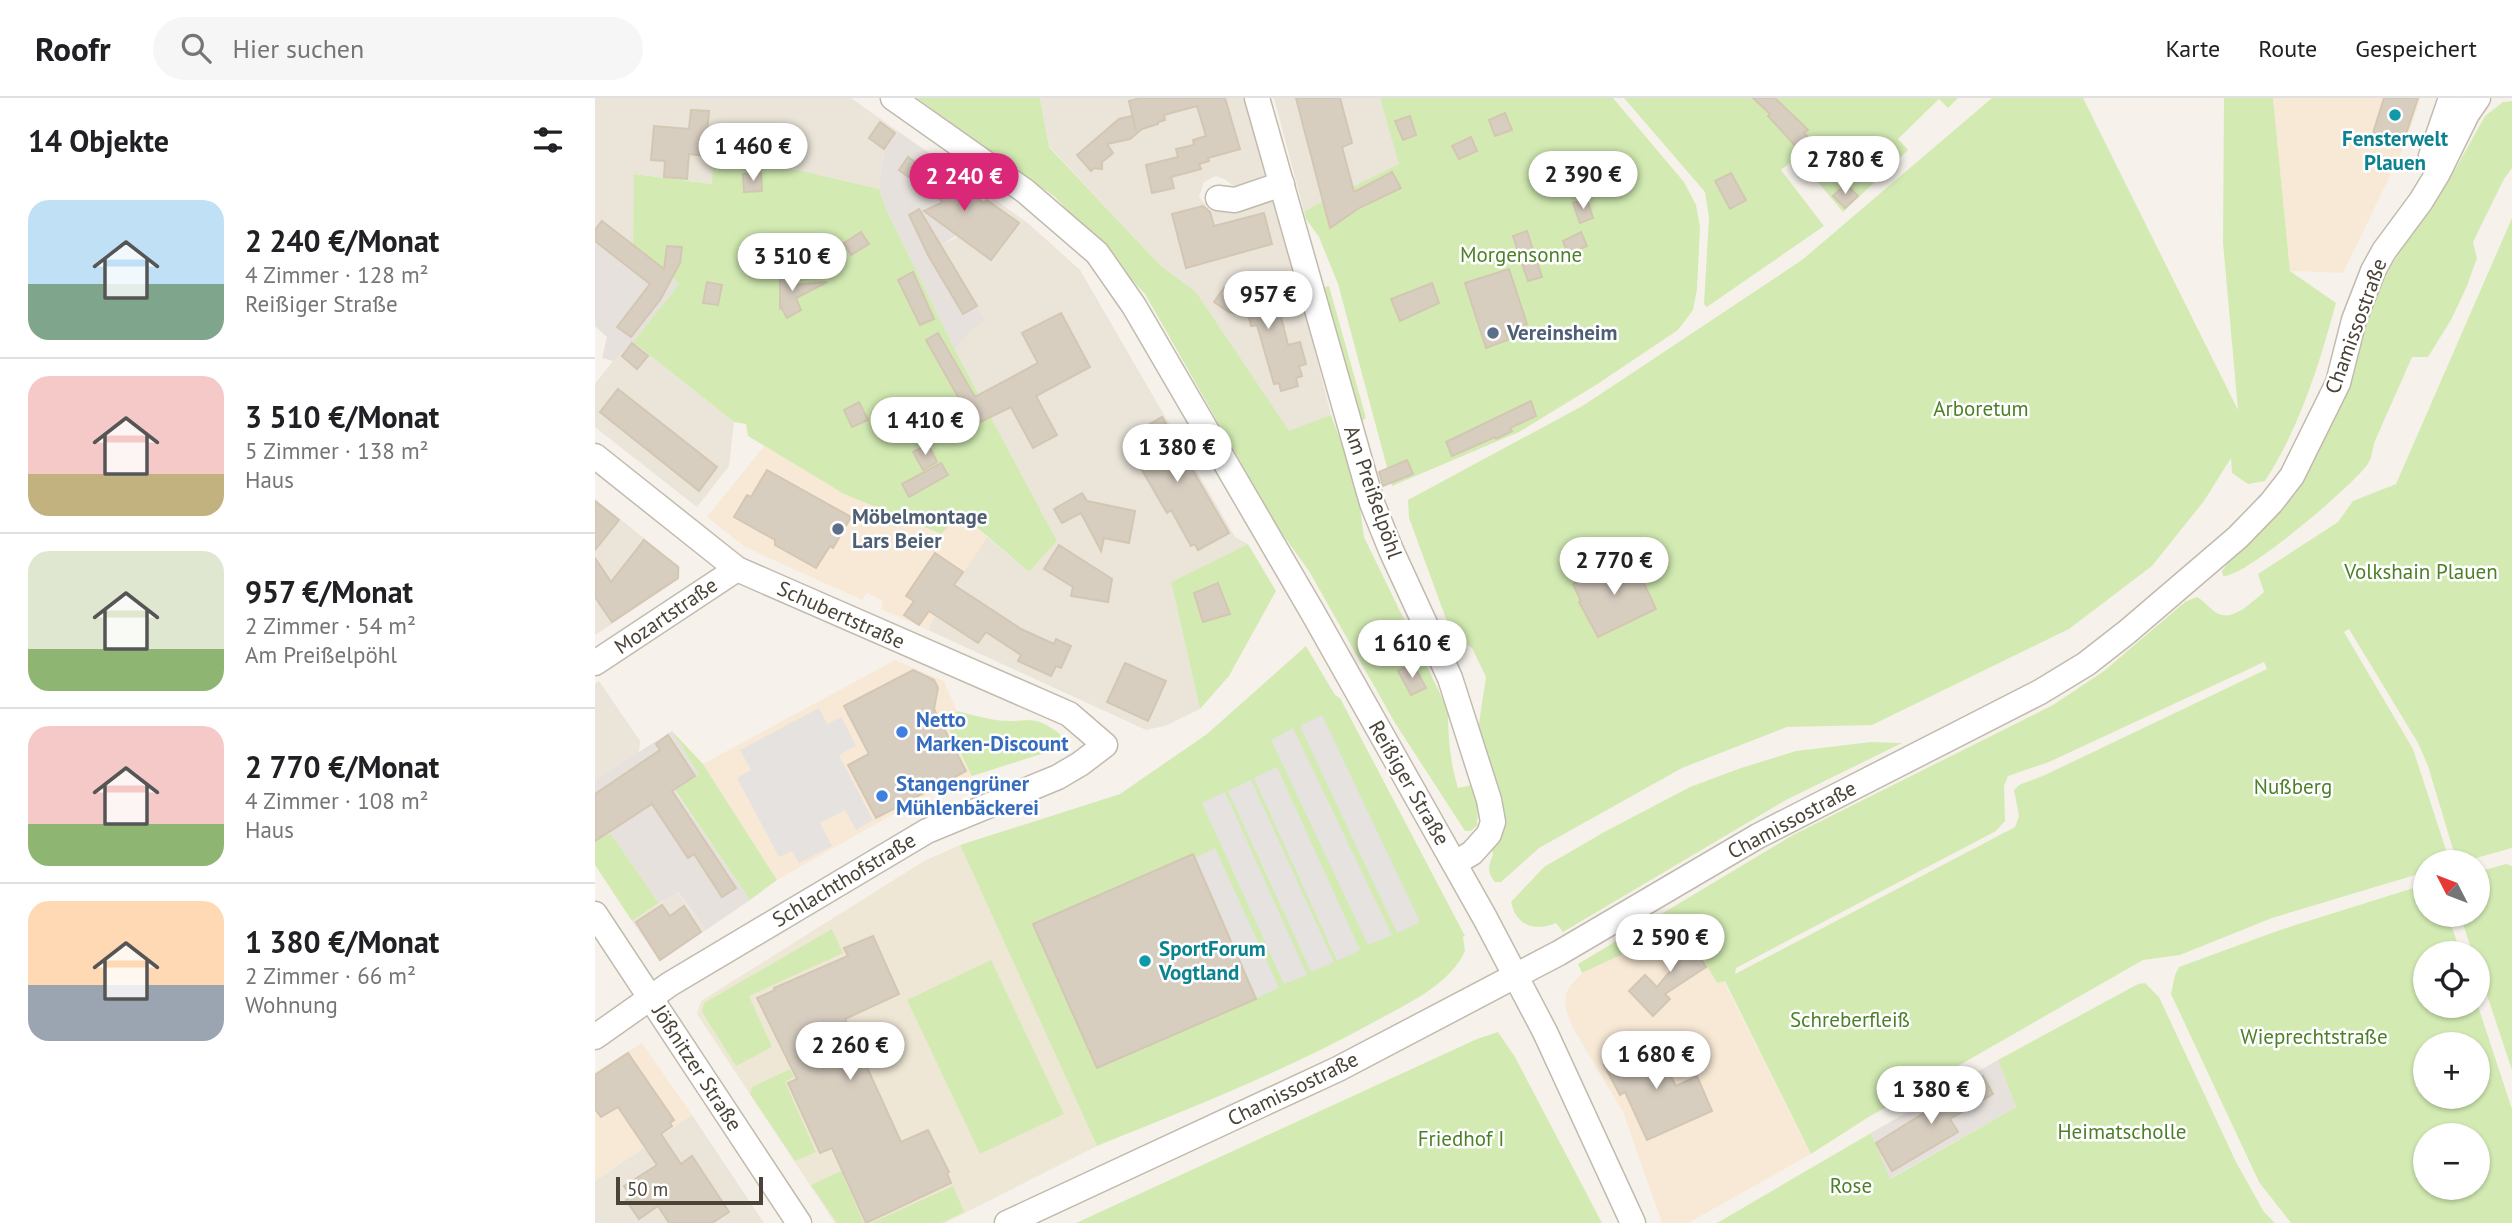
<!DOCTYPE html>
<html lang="de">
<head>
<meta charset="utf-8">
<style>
	body { margin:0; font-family:"PT Sans",sans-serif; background:#f6f6f6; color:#202124; height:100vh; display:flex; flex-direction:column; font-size:26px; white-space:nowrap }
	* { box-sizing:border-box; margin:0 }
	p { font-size:23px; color:#757577 }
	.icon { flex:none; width:38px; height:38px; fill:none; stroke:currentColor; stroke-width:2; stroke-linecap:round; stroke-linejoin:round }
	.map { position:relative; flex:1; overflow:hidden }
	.sheet { display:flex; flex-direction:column; background:#fff; width:595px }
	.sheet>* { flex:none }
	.needle { width:46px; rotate:312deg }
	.buttons { position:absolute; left:1818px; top:752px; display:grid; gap:14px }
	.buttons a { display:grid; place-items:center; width:77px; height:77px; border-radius:50%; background:#fff; box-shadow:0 2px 5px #0004; font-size:35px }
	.scale { position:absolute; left:21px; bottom:18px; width:147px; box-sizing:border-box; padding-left:7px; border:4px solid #4b4338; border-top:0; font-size:19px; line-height:24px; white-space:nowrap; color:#4b4338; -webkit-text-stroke:5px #fff; paint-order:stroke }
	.price { position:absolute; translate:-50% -60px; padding:0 16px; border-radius:24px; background:#fff; color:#222; font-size:23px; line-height:46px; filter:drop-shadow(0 2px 4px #0008) }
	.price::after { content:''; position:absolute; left:50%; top:42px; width:21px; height:16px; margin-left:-10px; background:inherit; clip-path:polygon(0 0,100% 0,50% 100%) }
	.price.current { background:#db2777; color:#fff }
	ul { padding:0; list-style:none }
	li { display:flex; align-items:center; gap:21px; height:175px; padding:0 28px }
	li+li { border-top:2px solid #e0e0e0 }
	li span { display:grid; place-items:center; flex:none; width:196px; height:140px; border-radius:21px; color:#555 }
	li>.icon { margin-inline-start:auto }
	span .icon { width:84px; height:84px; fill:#fffc; stroke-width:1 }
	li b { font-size:30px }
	h2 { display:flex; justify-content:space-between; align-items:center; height:84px; padding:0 28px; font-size:30px }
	header { display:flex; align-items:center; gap:42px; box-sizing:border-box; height:98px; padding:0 35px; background:#fff; border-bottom:2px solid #e0e0e0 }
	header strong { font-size:33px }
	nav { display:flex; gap:38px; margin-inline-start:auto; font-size:24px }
	.search { width:490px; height:63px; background:#f6f6f6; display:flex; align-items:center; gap:18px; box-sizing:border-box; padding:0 24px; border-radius:38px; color:#757577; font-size:26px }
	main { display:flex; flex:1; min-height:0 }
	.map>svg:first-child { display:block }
</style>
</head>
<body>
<header>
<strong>Roofr</strong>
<div class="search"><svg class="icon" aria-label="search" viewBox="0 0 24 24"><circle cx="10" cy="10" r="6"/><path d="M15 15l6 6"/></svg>Hier suchen</div>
<nav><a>Karte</a><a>Route</a><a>Gespeichert</a></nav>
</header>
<main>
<section class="sheet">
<h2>14 Objekte<svg class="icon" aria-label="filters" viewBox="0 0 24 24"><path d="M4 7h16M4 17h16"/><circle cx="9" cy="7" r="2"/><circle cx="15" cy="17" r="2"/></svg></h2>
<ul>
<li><span style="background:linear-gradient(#bfe0f5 60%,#7fa58c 0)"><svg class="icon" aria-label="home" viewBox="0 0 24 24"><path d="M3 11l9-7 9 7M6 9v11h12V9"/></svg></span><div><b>2 240 €/Monat</b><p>4 Zimmer · 128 m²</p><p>Reißiger Straße</p></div></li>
<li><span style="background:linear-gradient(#f6c9c9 70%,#c2b280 0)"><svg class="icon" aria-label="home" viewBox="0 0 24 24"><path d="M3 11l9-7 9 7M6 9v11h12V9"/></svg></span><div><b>3 510 €/Monat</b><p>5 Zimmer · 138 m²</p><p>Haus</p></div></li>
<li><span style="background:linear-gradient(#dfe7d0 70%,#8fb573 0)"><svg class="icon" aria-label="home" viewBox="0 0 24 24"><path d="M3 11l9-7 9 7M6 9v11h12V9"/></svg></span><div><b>957 €/Monat</b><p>2 Zimmer · 54 m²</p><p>Am Preißelpöhl</p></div></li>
<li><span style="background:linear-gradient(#f6c9c9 70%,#8fb573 0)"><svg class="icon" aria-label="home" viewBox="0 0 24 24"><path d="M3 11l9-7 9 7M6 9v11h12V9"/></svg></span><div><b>2 770 €/Monat</b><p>4 Zimmer · 108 m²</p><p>Haus</p></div></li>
<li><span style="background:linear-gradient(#ffd9b3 60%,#9aa5b1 0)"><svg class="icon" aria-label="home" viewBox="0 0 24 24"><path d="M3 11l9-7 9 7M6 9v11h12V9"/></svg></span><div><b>1 380 €/Monat</b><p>2 Zimmer · 66 m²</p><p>Wohnung</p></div></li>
</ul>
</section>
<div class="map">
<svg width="1917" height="1125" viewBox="0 0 1917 1125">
	<rect width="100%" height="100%" fill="#f6f2eb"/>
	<!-- residential -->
	<g fill="#eae4d9">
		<path d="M0 0H256L304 34 288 56 284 91 203 72 119 65 118 86 40 76 38 148 0 132Z"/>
		<path d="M445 0H654L674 79 646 93 629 81 621 78 609 84 604 99 615 112 628 114 676 98 681 102 736 317 694 334 601 194 566 168 454 48Z"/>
		<path d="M679 0H785L805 66 709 113Z"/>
		<path d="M395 98 434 126 485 172 640 439 653 446 576 484 605 611 570 628 551 632 333 532 340 517 392 439 434 474 462 443 360 252 376 232 390 222 346 147 361 140 369 133Z"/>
		<path d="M38 244 139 324 134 368 102 409 0 329V286L18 263Z"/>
		<path d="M0 401 85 469 84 481 0 537Z"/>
		<path d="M4 583 45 643 44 654 0 682V586Z"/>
		<path d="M82 794 111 832 65 863 37 823Z"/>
		<path d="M97 1017 169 1125H0V1083Z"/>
	</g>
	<!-- commercial -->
	<g fill="#f8e9d6">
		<path d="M1678 0H1826L1808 51 1748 175 1695 173Z"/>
		<path d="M169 348 249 396 345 436 366 416 392 439 340 517 333 532 286 511 288 503 272 495 267 502 150 449 112 419Z"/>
		<path d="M300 562 349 583 362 613 355 634 377 678 323 702 182 782 108 666Z"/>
		<path d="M1088 827 1122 884 1129 883 1216 1056 1093 1125H1067L1028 1014 979 932 971 913 970 904 971 895 976 887 987 875Z"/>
		<path d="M47 945 97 1017 0 1083V974Z"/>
	</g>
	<!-- industrial -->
	<g fill="#e6e1dc">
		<path d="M304 34 395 98 369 133 346 147 390 222 376 232 360 252 291 111 284 91 288 56Z"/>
		<path d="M7 123 84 186 38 244 18 263 7 260 12 239 0 228V132Z"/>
		<path d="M77 633 105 676 80 693 155 802 111 832 83 794 64 805 16 736 5 740 0 732V682Z"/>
		<path d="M1403 962 1421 1009 1294 1081 1276 1035Z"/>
	</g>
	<!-- education -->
	<path fill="#efe7d5" d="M365 747 502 1048 350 1125H240L102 916 106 903 329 763Z"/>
	<!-- green -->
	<g fill="#d3ebb3" fill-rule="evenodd">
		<path d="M322 0H445L454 49 566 168 601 194 694 333 736 317 762 387 769 439 853 612C853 638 855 664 863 690L876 687 883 703 882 728 875 733H870L800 625 714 473 683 430 550 196 460 99Z"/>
		<path d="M785 0H1018L1089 84 1101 107 1105 129 1102 191 1098 212 1083 232 1001 287 924 334 797 388 743 186 724 139 711 121 709 113 804 66Z"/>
		<path d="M1029 0H1363L1353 10 1344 1 1303 41 1313 52 1248 114 1202 59 1186 72 1229 128 1112 209 1109 206 1114 120 1110 94Z"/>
		<path d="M1397 0H1488L1643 312 1628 145 1629 0H1678L1695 173 1741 205C1724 267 1705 329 1670 383L1653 386 1637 375 1636 360 1609 403 1557 468 1474 531 1277 627 1192 629 1087 670 944 750 906 784H900C892 775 893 768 898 757L879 628 884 625 891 579 877 550 857 537 814 420 813 402 989 307 1207 162Z"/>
		<path d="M1917 3V70L1909 81 1878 144 1882 160 1872 188 1856 222 1833 259H1817C1805 287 1792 315 1780 343 1777 349 1778 358 1774 364 1763 384 1648 481 1628 478L1627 473 1635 462 1670 429 1701 395 1747 303 1762 250 1786 186 1815 136 1852 86 1890 18 1908 4Z"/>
		<path d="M118 65 203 72 284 91 291 111 360 252 462 443 434 474 366 416 346 436 249 396 153 338 151 326 139 324 38 244 84 186 38 148 39 76 117 86Z"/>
		<path d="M1917 120V750L1867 764 1860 758 1833 668 1823 645 1754 531 1749 534 1818 651 1854 761 1852 765H1830V774L1677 820 1585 857 1548 862 1272 1020 1216 1056 1130 883 1122 885 1088 828 987 875 983 866 1198 737 1458 607 1509 573 1590 504 1602 499C1610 503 1616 513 1624 516 1639 523 1658 503 1669 494L1663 476 1743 424 1758 403 1801 386ZM1669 564 1672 571 1450 677 1424 687 1419 692 1424 718 1420 729 1140 876 1141 870 1401 733 1410 723 1409 688 1413 678 1454 664Z"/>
		<path d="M734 188 771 320 763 325 725 190Z"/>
		<path d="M653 446 681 493 634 578 605 611 576 484Z"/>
		<path d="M711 548 740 597 745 600 870 838 868 839 870 853C855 887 810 907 779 924 690 973 596 1010 502 1048L365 747 525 696 612 636Z"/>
		<path d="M362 613C375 616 388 620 401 622 432 626 437 614 465 636L466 645 459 652 377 678 355 634Z"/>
		<path d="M77 633 108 666 182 782 155 802 80 692 104 676Z"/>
		<path d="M1276 644 1307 645 1191 702 968 834 961 825C940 834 921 828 916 804L949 769 1011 733 1095 689 1146 670 1201 653Z"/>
		<path d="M0 733 5 739 16 736 64 805 37 823 0 767Z"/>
		<path d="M1911 766 1917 768V972L1883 870V856H1878L1865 817H1883V774Z"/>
		<path d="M1828 787 1830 788V817H1853L1866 856H1830V908H1883L1917 1011V1125H1696L1664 1084 1576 896 1580 877 1584 869 1685 832ZM1830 947H1883V999H1830ZM1830 1038H1883V1090H1830Z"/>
		<path d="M237 831 248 855 154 898 177 949 141 968 107 914 109 905Z"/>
		<path d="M396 862 469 1016 385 1056 312 902Z"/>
		<path d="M1550 885 1564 899 1641 1064 1669 1114 1680 1125H1122L1276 1035 1295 1081 1421 1009 1403 962 1543 886Z"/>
		<path d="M903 934 920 959 1007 1125H481L882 941Z"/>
		<path d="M195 971 199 979 190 984 221 1054 200 1063 155 996 157 989Z"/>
		<path d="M246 1073 269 1125H242L216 1087Z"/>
		<path d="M358 1088 369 1114 346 1125H276Z"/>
	</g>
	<!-- parking -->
	<g fill="#e5e2df">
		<path d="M224 610 232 626 246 619 261 648 244 657 278 722 261 732 250 712 225 725 237 748 204 765 197 753 184 759 142 680 156 672 145 652Z"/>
		<path d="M727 617 825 824 802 835 705 628Z"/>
		<path d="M698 630 797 837 773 847 676 642Z"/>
		<path d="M682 669 765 852 742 863 659 680Z"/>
		<path d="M656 682 739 864 716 874 633 693Z"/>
		<path d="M630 694 712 877 689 886 607 705Z"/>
		<path d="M620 750 684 890 662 900 600 760Z"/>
	</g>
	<!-- building -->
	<g fill="#d8cec0" stroke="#d3c6b3" stroke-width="2">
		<path d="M546 0H630L645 51 613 60 614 63 604 66 606 71 576 79 579 90 557 95 551 67 583 59 581 51 599 47 598 42 611 38 602 8 569 17 570 22 563 24V26L547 31 535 41 512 46 518 55 507 64V71L499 70 496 73 482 57 524 21 537 18 541 33 534 3Z"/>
		<path d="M701 0H745L757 45 747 49 759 94 797 74 806 90 764 110 735 130Z"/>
		<path d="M1158 0H1180L1213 32 1209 35 1239 67 1226 80 1204 57 1207 55 1173 18 1175 16Z"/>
		<path d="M1789 0H1823L1808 45 1778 35Z"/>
		<path d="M96 12 114 13 110 58 94 56 92 81 69 79 70 63 56 62 59 28 94 31Z"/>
		<path d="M910 15 917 32 900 38 894 22Z"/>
		<path d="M815 18 821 37 808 42 800 23Z"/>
		<path d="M285 24 300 35 289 51 274 40Z"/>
		<path d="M876 39 882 53 864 61 857 48Z"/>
		<path d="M313 59 369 100 374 94 389 105 392 102 424 125 396 162 329 113 348 104 304 72Z"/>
		<path d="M166 75 167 93 149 94 148 76Z"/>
		<path d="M1136 75 1151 102 1135 111 1120 83Z"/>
		<path d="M1251 86 1263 98 1250 110 1238 98Z"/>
		<path d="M992 101 998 120 985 125 978 105Z"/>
		<path d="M608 108 615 114 619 128 669 115 677 146 591 170 577 116Z"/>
		<path d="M324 111 382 208 368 216 333 157 314 117Z"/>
		<path d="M7 123 69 171 72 148 87 149 85 165 65 202 36 239 22 229 55 186 0 143V132Z"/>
		<path d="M932 133 947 179 933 183 918 138Z"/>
		<path d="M266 134 274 146 256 157 249 145Z"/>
		<path d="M986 134 992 148 973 156 968 143Z"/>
		<path d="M185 161 196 187 232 184 201 200 206 212 192 220 186 209 185 210Z"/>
		<path d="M914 171 932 226 910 233 913 242 891 250 870 185Z"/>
		<path d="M318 174 339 221 325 227 303 182Z"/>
		<path d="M112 184 127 187 123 207 108 205Z"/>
		<path d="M837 185 844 205 805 223 796 201Z"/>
		<path d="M678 186 693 247 705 244 711 266 704 268 707 278 701 280 703 288 686 293 684 285 679 286 662 227 656 228 654 219 634 214 619 204 629 190 637 196Z"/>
		<path d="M466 215 495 269 441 298 462 337 438 350 416 309 379 327 331 242 343 235 380 299 443 265 427 235Z"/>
		<path d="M37 245 53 258 42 271 27 258Z"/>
		<path d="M23 291 122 369 104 393 5 314Z"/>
		<path d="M936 303 941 318 915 330 917 333 901 341 900 339 857 358 851 344Z"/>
		<path d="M264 304 273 322 257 329 249 312Z"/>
		<path d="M567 319 634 435 603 452 600 446 596 448 576 412 572 415 533 348 541 343 537 337Z"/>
		<path d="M333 346 342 364 328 372 318 354Z"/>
		<path d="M812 362 818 376 788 388 784 374Z"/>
		<path d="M346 365 353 377 314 399 307 386Z"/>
		<path d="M172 372 256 419 238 450 235 448 221 470 180 447V442L139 419 152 397 156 399Z"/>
		<path d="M487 395 492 403 540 413 534 445 509 440 506 453 486 415 467 425 459 411Z"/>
		<path d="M0 403 24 422 0 452Z"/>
		<path d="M49 442 83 469V480L17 524 0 499V460L16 484Z"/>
		<path d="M464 447 517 481 513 504 476 498 478 489 449 471Z"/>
		<path d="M340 455 368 474 359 487 426 531 459 546 461 541 476 548 466 570 461 568 456 578 423 563 426 557 391 534 383 545 334 513 324 527 309 517 319 503 311 498Z"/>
		<path d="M1036 458 1061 511 1003 539 984 504 986 503 978 486Z"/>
		<path d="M623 485 635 516 608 524 599 495Z"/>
		<path d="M530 565 571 583 553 623 512 604Z"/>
		<path d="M818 566 831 590 816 597 803 573Z"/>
		<path d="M318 572 339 582 343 590 339 611 371 673 281 720 253 667 274 656 249 608Z"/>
		<path d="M73 637 100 678 77 693 141 790 127 799 99 756 93 760 57 706 0 743V696L65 652 61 646Z"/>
		<path d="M598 756 661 901 502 970 438 826Z"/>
		<path d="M67 807 75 818 89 808 106 834 65 862 41 824Z"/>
		<path d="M1088 831 1111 869 1070 896 1075 901 1058 918 1034 893 1050 877 1062 889 1083 864 1070 842Z"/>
		<path d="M278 838 304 896 250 921 306 1044 333 1032 354 1074 352 1075 356 1085 271 1125 237 1050 225 1055 193 985 202 981 162 900 180 892 179 890 253 858 249 850Z"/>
		<path d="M1057 942 1081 988 1102 978 1117 1013 1052 1042 1030 994 1025 997 1009 967Z"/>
		<path d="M33 955 79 1022 75 1025 77 1028 66 1036 86 1066 97 1058 134 1114 117 1125H74L63 1108 44 1121 31 1102 36 1099 29 1088 62 1067 23 1009 6 1019 0 1011V977Z"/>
		<path d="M1388 978 1398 996 1355 1021 1363 1034 1297 1073 1281 1045Z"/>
	</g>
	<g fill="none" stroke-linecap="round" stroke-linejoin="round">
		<defs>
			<g id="minor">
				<path d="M298 0 430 93 502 155 539 208 718 515 890 820 950 934 1038 1125"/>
				<path d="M662 0 777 405 796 452 855 580 894 702 898 724 894 736 877 755 860 765"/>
				<path d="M1836 58 1856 0"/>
				<path d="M623 100 640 102 687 86"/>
				<path d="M0 358 142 471 474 616 510 647 485 666 463 679 332 733 75 886 0 939"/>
				<path d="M0 565 142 471"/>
				<path d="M0 816 204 1125"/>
				<path d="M412 1125 743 971 964 855 1163 738 1445 594 1491 566 1532 534 1643 439 1676 405 1697 378 1743 285 1759 222 1778 173 1789 153 1826 103 1843 75 1872 16 1883 0"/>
			</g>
		</defs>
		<!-- minor casing -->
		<use href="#minor" stroke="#c2baad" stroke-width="27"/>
		<!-- minor -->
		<use href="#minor" stroke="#fff" stroke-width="24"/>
	</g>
	<!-- markers -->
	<g fill="#0f9aa8" stroke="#fff" stroke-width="2.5">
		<circle cx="1800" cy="17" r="7"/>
		<circle cx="550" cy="863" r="7"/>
	</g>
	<g fill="#5c6f8a" stroke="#fff" stroke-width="2.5">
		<circle cx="898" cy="235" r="7"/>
		<circle cx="243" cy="431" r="7"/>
	</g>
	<g fill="#3f7fe0" stroke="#fff" stroke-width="2.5">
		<circle cx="307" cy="634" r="7"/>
		<circle cx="287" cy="698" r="7"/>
	</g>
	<g text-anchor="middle" stroke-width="5" stroke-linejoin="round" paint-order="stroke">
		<!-- culture labels -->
		<g font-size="21" font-weight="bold" fill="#0d838f" stroke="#fff">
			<text x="1800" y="48">Fensterwelt<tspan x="1800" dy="24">Plauen</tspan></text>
			<text x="564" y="858" text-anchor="start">SportForum<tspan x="564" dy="24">Vogtland</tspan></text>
		</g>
		<!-- park labels -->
		<g font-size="21" fill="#4c8028" stroke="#fff">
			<text x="926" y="164">Morgensonne</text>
			<text x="1386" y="318">Arboretum</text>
			<text x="1826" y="481">Volkshain Plauen</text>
			<text x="1698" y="696">Nußberg</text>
			<text x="1255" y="929">Schreberfleiß</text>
			<text x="1719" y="946">Wieprechtstraße</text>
			<text x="1527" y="1041">Heimatscholle</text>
			<text x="866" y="1048">Friedhof I</text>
			<text x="1256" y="1095">Rose</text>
		</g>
		<!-- street labels -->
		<g font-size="21" fill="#4b4338" stroke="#fff">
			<text transform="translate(1761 228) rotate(-70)" y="7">Chamissostraße</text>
			<text transform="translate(778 394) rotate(71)" y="7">Am Preißelpöhl</text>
			<text transform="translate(246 517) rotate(24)" y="7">Schubertstraße</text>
			<text transform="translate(71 518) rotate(-34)" y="7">Mozartstraße</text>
			<text transform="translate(814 685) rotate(60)" y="7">Reißiger Straße</text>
			<text transform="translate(1197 722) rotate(-28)" y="7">Chamissostraße</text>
			<text transform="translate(249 782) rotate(-31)" y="7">Schlachthofstraße</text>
			<text transform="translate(102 970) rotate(57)" y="7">Jößnitzer Straße</text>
			<text transform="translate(698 991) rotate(-26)" y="7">Chamissostraße</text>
		</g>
		<!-- service labels -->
		<g font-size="21" font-weight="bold" fill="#4e5e75" stroke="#fff" text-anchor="start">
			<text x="912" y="242">Vereinsheim</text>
			<text x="257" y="426">Möbelmontage<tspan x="257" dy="24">Lars Beier</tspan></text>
		</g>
		<!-- shop labels -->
		<g font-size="21" font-weight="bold" fill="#366cbe" stroke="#fff" text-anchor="start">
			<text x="321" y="629">Netto<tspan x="321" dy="24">Marken-Discount</tspan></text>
			<text x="301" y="693">Stangengrüner<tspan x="301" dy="24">Mühlenbäckerei</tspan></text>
		</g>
	</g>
</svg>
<div class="buttons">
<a><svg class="needle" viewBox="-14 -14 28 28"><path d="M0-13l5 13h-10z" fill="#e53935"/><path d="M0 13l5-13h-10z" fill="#757577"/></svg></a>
<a><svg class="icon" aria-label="locate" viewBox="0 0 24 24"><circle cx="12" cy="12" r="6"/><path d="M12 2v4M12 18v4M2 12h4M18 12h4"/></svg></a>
<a>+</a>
<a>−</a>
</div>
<div class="scale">50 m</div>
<b class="price" style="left:158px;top:85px">1 460 €</b>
<b class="price" style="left:1250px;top:98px">2 780 €</b>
<b class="price" style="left:988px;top:113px">2 390 €</b>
<b class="price current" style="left:369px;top:115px">2 240 €</b>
<b class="price" style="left:197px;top:195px">3 510 €</b>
<b class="price" style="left:673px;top:233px">957 €</b>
<b class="price" style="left:330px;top:359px">1 410 €</b>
<b class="price" style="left:582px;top:386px">1 380 €</b>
<b class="price" style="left:1019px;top:499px">2 770 €</b>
<b class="price" style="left:817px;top:582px">1 610 €</b>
<b class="price" style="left:1075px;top:876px">2 590 €</b>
<b class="price" style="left:255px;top:984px">2 260 €</b>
<b class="price" style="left:1061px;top:993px">1 680 €</b>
<b class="price" style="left:1336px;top:1028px">1 380 €</b>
</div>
</main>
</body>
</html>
